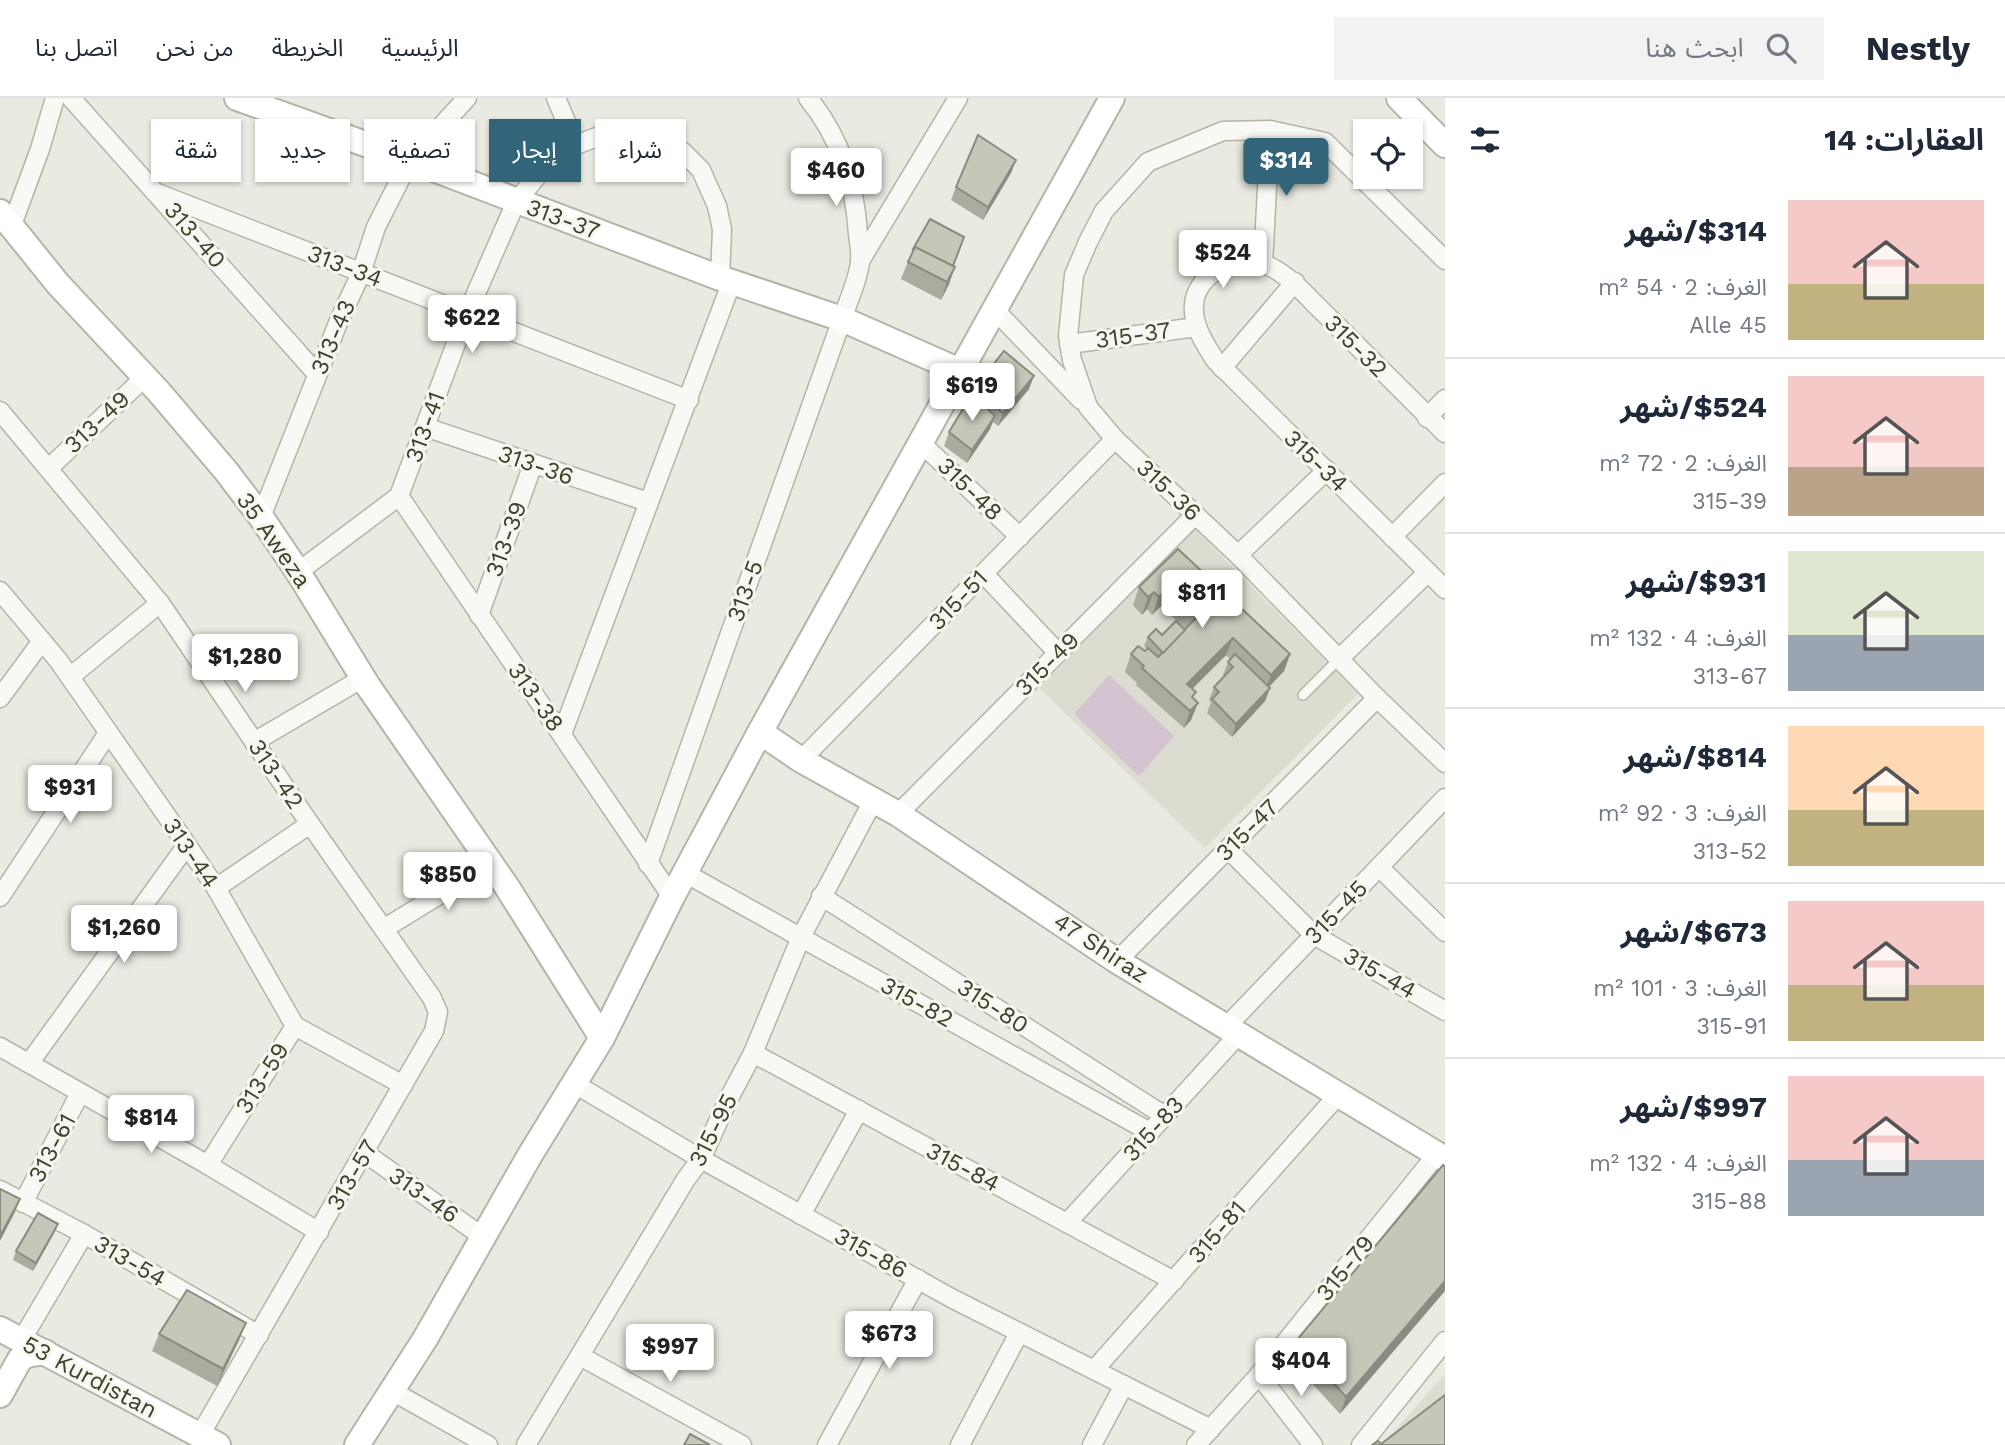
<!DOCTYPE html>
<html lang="ar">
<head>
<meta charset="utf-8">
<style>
	body { margin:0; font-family:"Work Sans","Noto Sans Arabic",sans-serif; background:#f2f2f3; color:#1f2937; direction:rtl; height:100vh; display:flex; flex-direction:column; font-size:26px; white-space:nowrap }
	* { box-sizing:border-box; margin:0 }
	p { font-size:23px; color:#747a83 }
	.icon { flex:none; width:38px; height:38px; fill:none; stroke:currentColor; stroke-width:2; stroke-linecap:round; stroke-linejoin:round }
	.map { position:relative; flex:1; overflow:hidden; direction:ltr }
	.panel { display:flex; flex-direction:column; background:#fff; width:560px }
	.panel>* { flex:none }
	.guide { position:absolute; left:21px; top:21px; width:665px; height:63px; direction:rtl; display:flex; gap:14px }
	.controls { position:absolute; left:1353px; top:21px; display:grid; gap:14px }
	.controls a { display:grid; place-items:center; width:70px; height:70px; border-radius:0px; background:#fff; box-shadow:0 2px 5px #0004; font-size:35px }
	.price { position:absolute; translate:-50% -60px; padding:0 16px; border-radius:7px; background:#fff; color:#222; font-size:23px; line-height:46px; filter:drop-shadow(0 2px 4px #0008) }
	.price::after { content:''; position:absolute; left:50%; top:42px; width:21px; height:16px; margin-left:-10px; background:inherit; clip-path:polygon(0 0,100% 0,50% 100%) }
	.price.current { background:#32647a; color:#fff }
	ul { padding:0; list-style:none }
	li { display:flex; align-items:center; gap:21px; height:175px; padding:0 21px }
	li+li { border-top:2px solid #e0e1e3 }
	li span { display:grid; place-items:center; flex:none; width:196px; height:140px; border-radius:0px; color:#555 }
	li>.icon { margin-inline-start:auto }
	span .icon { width:84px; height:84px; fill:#fffc; stroke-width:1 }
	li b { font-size:30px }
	h2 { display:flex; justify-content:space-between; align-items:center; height:84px; padding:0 21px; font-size:30px }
	.chip { padding:0 24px; border-radius:0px; background:#fff; box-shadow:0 2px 5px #0004; font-size:24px; line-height:63px }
	.chip.current { background:#32647a; color:#fff }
	header { display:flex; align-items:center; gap:42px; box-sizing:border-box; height:98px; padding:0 35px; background:#fff; border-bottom:2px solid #e0e1e3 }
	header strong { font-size:33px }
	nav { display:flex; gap:38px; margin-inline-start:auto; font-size:24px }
	.search { width:490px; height:63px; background:#f2f2f3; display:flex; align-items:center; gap:18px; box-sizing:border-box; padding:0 24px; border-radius:0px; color:#747a83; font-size:26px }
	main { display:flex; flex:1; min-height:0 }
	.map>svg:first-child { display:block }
</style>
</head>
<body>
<header>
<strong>Nestly</strong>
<div class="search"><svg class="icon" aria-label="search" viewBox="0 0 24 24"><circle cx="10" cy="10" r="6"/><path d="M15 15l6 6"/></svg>ابحث هنا</div>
<nav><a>الرئيسية</a><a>الخريطة</a><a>من نحن</a><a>اتصل بنا</a></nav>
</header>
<main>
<section class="panel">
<h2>العقارات: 14<svg class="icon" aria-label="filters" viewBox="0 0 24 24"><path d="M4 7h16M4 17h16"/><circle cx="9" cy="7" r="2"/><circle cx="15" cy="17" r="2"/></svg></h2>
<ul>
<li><span style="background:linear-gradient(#f6c9c9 60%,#c2b280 0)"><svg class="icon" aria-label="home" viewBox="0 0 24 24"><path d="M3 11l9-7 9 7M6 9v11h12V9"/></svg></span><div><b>$314/شهر</b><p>الغرف: 2 · 54 m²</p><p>45 Alle</p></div></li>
<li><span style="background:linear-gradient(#f6c9c9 65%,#b9a48a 0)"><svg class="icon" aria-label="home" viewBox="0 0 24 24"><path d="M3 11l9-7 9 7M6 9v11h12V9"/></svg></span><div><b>$524/شهر</b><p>الغرف: 2 · 72 m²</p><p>315-39</p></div></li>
<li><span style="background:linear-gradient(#dfe7d0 60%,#9aa5b1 0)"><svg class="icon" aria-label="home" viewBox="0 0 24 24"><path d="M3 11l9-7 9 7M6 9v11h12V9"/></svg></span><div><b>$931/شهر</b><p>الغرف: 4 · 132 m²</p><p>313-67</p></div></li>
<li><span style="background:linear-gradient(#ffd9b3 60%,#c2b280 0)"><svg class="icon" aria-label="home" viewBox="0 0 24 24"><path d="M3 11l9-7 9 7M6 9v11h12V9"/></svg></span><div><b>$814/شهر</b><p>الغرف: 3 · 92 m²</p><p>313-52</p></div></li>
<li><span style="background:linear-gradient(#f6c9c9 60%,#c2b280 0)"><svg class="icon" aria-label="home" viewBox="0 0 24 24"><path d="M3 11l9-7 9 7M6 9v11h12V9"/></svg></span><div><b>$673/شهر</b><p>الغرف: 3 · 101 m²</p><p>315-91</p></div></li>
<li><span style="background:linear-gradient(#f6c9c9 60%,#9aa5b1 0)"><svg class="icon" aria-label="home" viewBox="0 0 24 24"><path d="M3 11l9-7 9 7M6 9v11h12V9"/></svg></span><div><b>$997/شهر</b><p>الغرف: 4 · 132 m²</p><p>315-88</p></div></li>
</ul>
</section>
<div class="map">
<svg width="1445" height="1347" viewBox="0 0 1445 1347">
	<rect width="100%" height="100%" fill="#eaeae2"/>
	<!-- built -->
	<g fill="#dcdcd0">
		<path d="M1195 431 1358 596 1205 750 1039 590Z"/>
		<path d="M1445 1276V1347H1382Z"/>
	</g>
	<!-- garden -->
	<path fill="#d4c3d1" d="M1109 577 1174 638 1139 678 1074 616Z"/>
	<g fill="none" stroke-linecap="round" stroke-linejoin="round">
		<defs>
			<path id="lane" d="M1303 597 1340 560"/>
			<g id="street">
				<path d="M71 0 317 276"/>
				<path d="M556 0 576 47"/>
				<path d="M157 95 689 302"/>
				<path d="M12 127 40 51 55 0"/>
				<path d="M1445 162 1325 44 1270 32 1223 33 1148 64 1104 113 1088 144 1074 177 1068 238 1072 262 1088 309 1115 341 1238 457 1377 600 1445 665"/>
				<path d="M860 163 958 0"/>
				<path d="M1263 166 1270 32"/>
				<path d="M994 211 1081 302"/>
				<path d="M1069 246 1197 229"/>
				<path d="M1222 270 1295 184"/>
				<path d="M0 313 160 505 310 726 432 900 438 914 434 933 200 1337"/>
				<path d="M1427 320 1445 301"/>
				<path d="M425 329 648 404"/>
				<path d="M1445 335 1314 205C1298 188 1277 167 1253 163 1228 159 1195 181 1194 207 1192 227 1205 246 1215 262L1445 491"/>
				<path d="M920 344 1020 439"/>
				<path d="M49 370 145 279"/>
				<path d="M399 398 672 799"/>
				<path d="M261 419 338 225 361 175 376 129 410 62 467 0"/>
				<path d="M1392 439 1445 385"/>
				<path d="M1238 457 1327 372"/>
				<path d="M298 474 399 398 467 216 516 104 542 72 562 55 576 47 607 35 636 36 657 41 682 53 701 72 717 108 722 131 720 180"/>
				<path d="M984 476 1058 555"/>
				<path d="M0 493 58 562 187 747 216 790 295 928 403 987"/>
				<path d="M479 517 533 366"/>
				<path d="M1340 560 1428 474"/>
				<path d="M70 579 160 505"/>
				<path d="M0 600 42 543"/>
				<path d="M562 636 732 183"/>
				<path d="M254 644 363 580"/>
				<path d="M801 662 1115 341"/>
				<path d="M898 716 1195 417"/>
				<path d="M1228 751 1314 837 1445 913"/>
				<path d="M648 766 842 221C848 203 858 183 860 164 861 155 859 145 858 136 855 86 840 39 808 0"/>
				<path d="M1379 769 1445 834"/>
				<path d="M685 775 1150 1034"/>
				<path d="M216 790 310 726"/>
				<path d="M821 798 1165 1018"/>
				<path d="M0 799 108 635"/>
				<path d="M385 830 491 765"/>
				<path d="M1117 863 1377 600"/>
				<path d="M1226 929 1445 700"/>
				<path d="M0 949 208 1067 319 1134"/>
				<path d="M753 955 1174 1183"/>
				<path d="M30 964 187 747"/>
				<path d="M575 986 701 1061 953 1201 1211 1331"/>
				<path d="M365 1055 483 1139"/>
				<path d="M208 1067 295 928"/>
				<path d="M0 1092 84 1136 259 1237"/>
				<path d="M23 1105 80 995"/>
				<path d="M801 1117 859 1012"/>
				<path d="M1067 1125 1239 936"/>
				<path d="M21 1243 84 1136"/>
				<path d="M580 1258 742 1347"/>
				<path d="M1094 1272 1339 996"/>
				<path d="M1259 1277 1313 1347"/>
				<path d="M392 1293 488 1347"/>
				<path d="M526 1347 686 1081 701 1061 728 1002 753 955 801 839 873 703"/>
				<path d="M827 1347 918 1181"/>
				<path d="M960 1347 1019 1235"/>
				<path d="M1092 1347 1124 1287"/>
				<path d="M1196 1347 1259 1277 1437 1056"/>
				<path d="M1361 1347 1445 1243"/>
			</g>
			<g id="secondary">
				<path d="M237 0 410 62 720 180 842 221 960 273"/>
				<path d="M1399 0 1445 47"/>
				<path d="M0 114 58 186 159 294 226 373 261 419 298 474 368 588 507 789 602 940"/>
				<path d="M760 634 801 662 898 716 1117 863 1445 1061"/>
				<path d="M0 1231 218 1347"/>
				<path d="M0 1297 20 1261 27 1257 45 1254"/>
				<path d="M357 1347 425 1241 530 1057 602 940 672 799 760 634 1112 0"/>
			</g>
		</defs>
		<!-- lane casing -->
		<use href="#lane" stroke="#b4b4a7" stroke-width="12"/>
		<!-- street casing -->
		<use href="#street" stroke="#b4b4a7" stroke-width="21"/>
		<!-- secondary casing -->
		<use href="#secondary" stroke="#b4b4a7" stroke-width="28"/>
		<!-- lane -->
		<use href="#lane" stroke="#f8f8f5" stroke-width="9"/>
		<!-- street -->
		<use href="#street" stroke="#f8f8f5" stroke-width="18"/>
		<!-- secondary -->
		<use href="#secondary" stroke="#fff" stroke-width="24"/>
	</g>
	<!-- wall -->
	<g fill="#abab9f">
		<path d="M1016 62 1011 75 983 122 951 102 956 89Z"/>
		<path d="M913 151 953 168 949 186 941 202 901 181Z"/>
		<path d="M974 291H1029L998 328 993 324 990 331 967 365 944 348 949 334Z"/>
		<path d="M1178 451 1290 556 1284 573 1269 589 1270 590 1265 603 1232 639 1207 615 1211 604 1209 602 1214 589 1224 578 1223 577 1228 564 1230 561 1226 557 1192 591 1194 601 1191 622 1184 630 1136 587 1137 585 1125 574 1131 556 1145 553 1147 551 1144 548 1148 539 1186 531 1161 508 1152 517 1147 511 1142 517 1133 507 1139 489Z"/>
		<path d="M1443 1067 1340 1316 1290 1261 1296 1243Z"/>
		<path d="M58 1126 54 1135 33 1173 13 1162 16 1153Z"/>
		<path d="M246 1225 239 1242 217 1288 152 1253 159 1236Z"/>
	</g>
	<!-- shaded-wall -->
	<g fill="#8b8b82">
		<path d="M1016 62 1011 75 983 122 988 109Z"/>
		<path d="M955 169 949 186 941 202 947 184Z"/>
		<path d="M1034 278 1029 291 998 328 1003 315Z"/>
		<path d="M995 318 990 331 967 365 972 352Z"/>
		<path d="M1167 491 1161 508 1152 517 1159 499Z"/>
		<path d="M1154 494 1147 511 1142 517 1148 499Z"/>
		<path d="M1233 540 1226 557 1180 603 1187 586Z"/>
		<path d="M1290 556 1284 573 1264 594 1271 577Z"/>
		<path d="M1270 590 1265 603 1232 639 1236 626Z"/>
		<path d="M1198 605 1191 622 1184 630 1190 613Z"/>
		<path d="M20 1101 15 1114 0 1143V1138Z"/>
		<path d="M58 1126 54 1135 33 1173 36 1165Z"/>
		<path d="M1445 1183V1193L1340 1316 1346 1299Z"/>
		<path d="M246 1225 239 1242 217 1288 223 1271Z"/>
	</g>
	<!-- building -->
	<g fill="#c7c7b9" stroke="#8b8b82" stroke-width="2">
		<path d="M978 37 1016 62 988 109 956 89Z"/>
		<path d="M930 121 964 139 953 168 915 149 914 151H913Z"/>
		<path d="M915 149 955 169 947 184 908 164Z"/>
		<path d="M1004 253 1034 278 1003 315 974 291Z"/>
		<path d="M972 296 995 318 972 352 949 334Z"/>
		<path d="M1178 451 1290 556 1271 577 1233 540 1187 586 1196 594 1192 599 1198 605 1190 613 1142 570 1144 568 1131 556 1138 548 1145 553 1148 550 1158 559 1197 519 1167 491 1159 499 1154 494 1148 499 1139 489Z"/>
		<path d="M1176 523 1185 532 1163 555 1148 539 1156 531 1162 537Z"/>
		<path d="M1235 556 1270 590 1236 626 1212 601 1219 594 1214 589 1233 569 1228 564Z"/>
		<path d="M1443 1067 1445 1068V1183L1346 1299 1296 1243Z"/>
		<path d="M0 1091 20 1101 0 1138Z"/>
		<path d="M38 1115 58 1126 36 1165 16 1153Z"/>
		<path d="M187 1192 246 1225 223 1271 159 1236Z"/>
		<path d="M1445 1297V1347H1372L1378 1343 1381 1346Z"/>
		<path d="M690 1336 710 1347H684Z"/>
	</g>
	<g text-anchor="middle" stroke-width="6" stroke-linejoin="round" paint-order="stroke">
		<!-- street labels -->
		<g font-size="24" fill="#41422a" stroke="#f7f7f2">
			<text transform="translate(563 121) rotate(20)" y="8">313-37</text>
			<text transform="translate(195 137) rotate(49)" y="8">313-40</text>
			<text transform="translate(345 168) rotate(21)" y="8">313-34</text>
			<text transform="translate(1133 237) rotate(-8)" y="8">315-37</text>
			<text transform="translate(333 239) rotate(-67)" y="8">313-43</text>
			<text transform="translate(1356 248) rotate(45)" y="8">315-32</text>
			<text transform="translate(97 324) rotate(-43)" y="8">313-49</text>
			<text transform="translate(425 329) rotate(-70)" y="8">313-41</text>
			<text transform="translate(1316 363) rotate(44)" y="8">315-34</text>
			<text transform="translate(536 367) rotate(19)" y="8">313-36</text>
			<text transform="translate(970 391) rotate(44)" y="8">315-48</text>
			<text transform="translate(1169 392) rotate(43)" y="8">315-36</text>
			<text transform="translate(506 441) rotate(-70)" y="8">313-39</text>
			<text transform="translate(274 442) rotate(55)" y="8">35 Aweza</text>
			<text transform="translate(745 493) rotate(-70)" y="8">313-5</text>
			<text transform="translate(958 502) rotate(-46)" y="8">315-51</text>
			<text transform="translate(1047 566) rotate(-45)" y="8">315-49</text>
			<text transform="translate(536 599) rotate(55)" y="8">313-38</text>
			<text transform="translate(276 676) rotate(56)" y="8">313-42</text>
			<text transform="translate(1247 732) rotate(-45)" y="8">315-47</text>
			<text transform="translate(191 755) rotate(56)" y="8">313-44</text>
			<text transform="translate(1336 814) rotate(-46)" y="8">315-45</text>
			<text transform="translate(1101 850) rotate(33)" y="8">47 Shiraz</text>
			<text transform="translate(1380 875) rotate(30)" y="8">315-44</text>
			<text transform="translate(917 904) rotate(29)" y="8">315-82</text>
			<text transform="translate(993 908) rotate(33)" y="8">315-80</text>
			<text transform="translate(262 980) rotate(-58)" y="8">313-59</text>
			<text transform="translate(1153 1031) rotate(-48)" y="8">315-83</text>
			<text transform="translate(713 1032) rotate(-63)" y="8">315-95</text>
			<text transform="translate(52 1050) rotate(-62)" y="8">313-61</text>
			<text transform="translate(963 1069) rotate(28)" y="8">315-84</text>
			<text transform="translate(352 1077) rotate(-60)" y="8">313-57</text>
			<text transform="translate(424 1097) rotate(35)" y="8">313-46</text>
			<text transform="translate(1217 1134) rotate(-49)" y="8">315-81</text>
			<text transform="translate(871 1155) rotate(29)" y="8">315-86</text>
			<text transform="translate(130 1163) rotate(30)" y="8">313-54</text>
			<text transform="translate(1345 1170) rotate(-51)" y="8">315-79</text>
			<text transform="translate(90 1279) rotate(28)" y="8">53 Kurdistan</text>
		</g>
	</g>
</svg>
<div class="controls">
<a><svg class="icon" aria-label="locate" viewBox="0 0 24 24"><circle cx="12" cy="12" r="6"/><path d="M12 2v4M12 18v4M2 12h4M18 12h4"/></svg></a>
</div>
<b class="price current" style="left:1286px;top:100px">$314</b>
<b class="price" style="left:836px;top:110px">$460</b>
<b class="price" style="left:1223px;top:192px">$524</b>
<b class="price" style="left:472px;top:257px">$622</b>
<b class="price" style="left:972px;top:325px">$619</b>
<b class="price" style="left:1202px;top:532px">$811</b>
<b class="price" style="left:245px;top:596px">$1,280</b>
<b class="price" style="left:70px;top:727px">$931</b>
<b class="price" style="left:448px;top:814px">$850</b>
<b class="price" style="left:124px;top:867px">$1,260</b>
<b class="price" style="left:151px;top:1057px">$814</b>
<b class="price" style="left:889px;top:1273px">$673</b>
<b class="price" style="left:670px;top:1286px">$997</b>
<b class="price" style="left:1301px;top:1300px">$404</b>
<div class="guide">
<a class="chip">شراء</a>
<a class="chip current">إيجار</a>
<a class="chip">تصفية</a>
<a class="chip">جديد</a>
<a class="chip">شقة</a>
</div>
</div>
</main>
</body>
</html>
